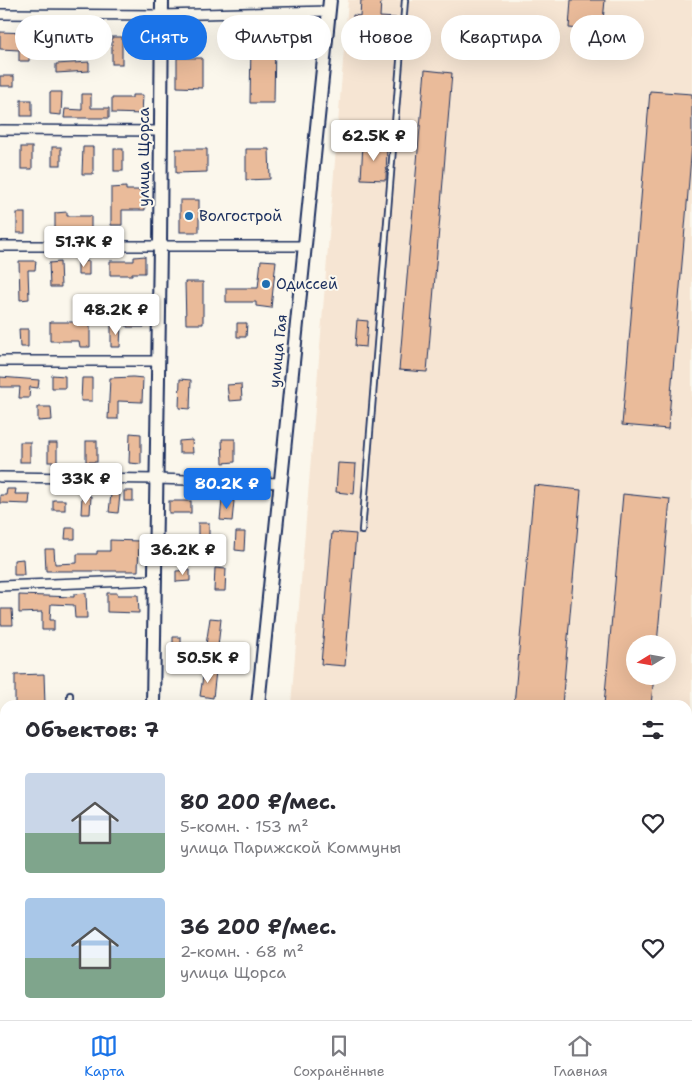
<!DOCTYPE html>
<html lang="ru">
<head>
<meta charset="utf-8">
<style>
	body { margin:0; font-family:"Shantell Sans",sans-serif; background:#f2f2f3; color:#2b2b33; height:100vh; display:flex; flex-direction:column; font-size:19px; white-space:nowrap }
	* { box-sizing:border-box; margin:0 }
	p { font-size:16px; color:#7c7c81 }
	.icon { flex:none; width:28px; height:28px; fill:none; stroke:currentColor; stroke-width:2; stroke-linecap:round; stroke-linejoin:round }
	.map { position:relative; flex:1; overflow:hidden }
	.side { position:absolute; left:0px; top:700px; width:692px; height:320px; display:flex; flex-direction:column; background:#fff; border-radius:15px 15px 0 0; box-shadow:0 5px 20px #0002 }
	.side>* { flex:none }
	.hud { position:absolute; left:15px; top:15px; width:662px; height:45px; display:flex; gap:10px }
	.needle { width:32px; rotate:259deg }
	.fabs { position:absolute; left:626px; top:635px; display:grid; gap:10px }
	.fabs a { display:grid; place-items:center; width:50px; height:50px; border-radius:50%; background:#fff; box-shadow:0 5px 20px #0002; font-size:25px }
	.price { position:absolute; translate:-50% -42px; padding:0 11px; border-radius:5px; background:#fff; color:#222; font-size:16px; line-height:32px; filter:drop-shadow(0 1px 2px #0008) }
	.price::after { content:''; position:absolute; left:50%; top:30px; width:15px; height:11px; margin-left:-8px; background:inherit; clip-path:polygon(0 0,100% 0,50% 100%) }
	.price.selected { background:#1a73e8; color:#fff }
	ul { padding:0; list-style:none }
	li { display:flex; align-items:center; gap:15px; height:125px; padding:0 25px }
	li span { display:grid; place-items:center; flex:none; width:140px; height:100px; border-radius:5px; color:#555 }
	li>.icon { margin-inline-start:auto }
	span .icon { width:60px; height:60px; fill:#fffc; stroke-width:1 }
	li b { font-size:21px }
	h2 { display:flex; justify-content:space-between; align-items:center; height:60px; padding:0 25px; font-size:21px }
	.chip { padding:0 18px; border-radius:22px; background:#fff; box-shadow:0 5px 20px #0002; font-size:18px; line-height:45px }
	.chip.selected { background:#1a73e8; color:#fff }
	.dock { display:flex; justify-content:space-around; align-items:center; height:70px; border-top:1px solid #e1e1e2; background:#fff; font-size:14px; color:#7c7c81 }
	.dock a { display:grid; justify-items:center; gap:2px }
	.dock .selected { color:#1a73e8 }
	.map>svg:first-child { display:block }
</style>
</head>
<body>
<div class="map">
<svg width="692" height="1020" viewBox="0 0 692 1020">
	<rect width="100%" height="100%" fill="#fbf7ec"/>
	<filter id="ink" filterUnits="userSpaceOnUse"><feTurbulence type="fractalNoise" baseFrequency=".02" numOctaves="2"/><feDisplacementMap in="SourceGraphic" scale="10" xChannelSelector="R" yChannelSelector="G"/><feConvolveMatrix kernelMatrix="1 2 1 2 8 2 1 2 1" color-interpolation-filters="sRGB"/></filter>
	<g filter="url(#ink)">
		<!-- built -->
		<path fill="#f6e5d3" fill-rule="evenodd" d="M348 0H692V1020H265L266 1015H688V705H291ZM635 644H668V676H635Z"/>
		<!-- building -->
		<g fill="#eabb9a" stroke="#1b2f5e">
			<path d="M361 0H381L380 17 396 18 395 38 352 35 353 15 360 16Z"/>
			<path d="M571 0H605L602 31 569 28Z"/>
			<path d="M0 32 30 33 29 61H19V50L0 49Z"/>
			<rect x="51" y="33" width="10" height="19"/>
			<rect x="112" y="37" width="10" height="27"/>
			<path d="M251 42 275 43 274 103H250Z"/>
			<path d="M177 58H202V88L177 87Z"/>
			<path d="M89 62V71L56 73V64Z"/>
			<path d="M425 70 452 73 427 372 399 370Z"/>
			<rect x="0" y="76" width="14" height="10"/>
			<path d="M650 91 692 94V145L668 429 622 425Z"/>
			<path d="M50 92H62L61 115 50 114Z"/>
			<path d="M82 94H91V108H109V118H64L65 109 82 110Z"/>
			<path d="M132 95H143L142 114 112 113V98H132Z"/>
			<rect x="21" y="100" width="11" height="16"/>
			<path d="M363 143 387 144 386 180 361 179Z"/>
			<rect x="21" y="147" width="11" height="22"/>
			<rect x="52" y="147" width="9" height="18"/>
			<path d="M83 147H93V174H82Z"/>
			<rect x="114" y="149" width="9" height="22"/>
			<path d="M176 149H207V172L176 173Z"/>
			<path d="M246 149H269L270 179 246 180Z"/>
			<path d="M126 187V190H145V210H122V225H111V188Z"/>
			<rect x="180" y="200" width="19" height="32"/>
			<path d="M67 212V216H91V231H55V213Z"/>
			<rect x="17" y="213" width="8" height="20"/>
			<path d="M145 256V273H132V275H110V261H134V257Z"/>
			<path d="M261 260 276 261 271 308 256 306V302H226V288H258Z"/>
			<path d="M19 261H36L35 270H28L29 299 20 300Z"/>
			<path d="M89 261V275H78V262Z"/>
			<path d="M60 262 61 287H50L49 263Z"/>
			<path d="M185 282H203V324H186Z"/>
			<path d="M134 302H144V327H127V315H134Z"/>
			<path d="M79 310H90V347H80L79 341H50V322H79Z"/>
			<path d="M357 320 368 321 366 347 355 346Z"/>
			<path d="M237 323H247L246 337H237Z"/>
			<path d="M111 325H121L120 347H111Z"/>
			<path d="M19 329H28V347H20Z"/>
			<path d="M52 375 65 376V388H52Z"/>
			<path d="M0 377 39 380 38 388 30 387 29 398H19L20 387H0Z"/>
			<path d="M133 377 143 378 142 402 118 401V419H108L110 378Z"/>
			<path d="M82 378H92V401H81Z"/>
			<path d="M180 379 191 380 190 409 179 408Z"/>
			<path d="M241 384 242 400 229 401 227 385Z"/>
			<path d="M38 407H51L52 420 38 421Z"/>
			<path d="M130 433 141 434V464L129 463Z"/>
			<path d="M222 439H235V462L223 463Z"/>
			<path d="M192 440 193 453H179V441Z"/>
			<rect x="86" y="441" width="11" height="21"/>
			<rect x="20" y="442" width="10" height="20"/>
			<rect x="48" y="443" width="9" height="19"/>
			<path d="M338 463 356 464 354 494 336 492Z"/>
			<path d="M534 485 581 490 562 705H514Z"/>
			<path d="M7 489H16L15 494H30L29 504 0 503V495H6Z"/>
			<rect x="124" y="491" width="9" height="10"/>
			<path d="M111 494 120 495 118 513 109 512Z"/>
			<path d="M623 494 670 499 657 644H635V676H654L651 705H604Z"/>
			<path d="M82 496H91L90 514H81Z"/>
			<rect x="53" y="500" width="12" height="10"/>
			<path d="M222 500 234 501 232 521 220 520Z"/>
			<rect x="169" y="501" width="22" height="12"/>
			<rect x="198" y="523" width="11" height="13"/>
			<path d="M66 528H75V539H65Z"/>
			<path d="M236 532H245L244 551 235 550Z"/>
			<path d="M332 532 356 534 345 666 321 664Z"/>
			<path d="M110 540 139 541 138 571H46L45 549H54L55 564 77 563V554H97V551H110Z"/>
			<path d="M23 559 24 575H14V560Z"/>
			<path d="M215 568 226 569 225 591H214Z"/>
			<path d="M190 570V581L176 582V571Z"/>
			<path d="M86 593 87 618H75L74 605 51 604 50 620H54V630H42V612L19 613V595L74 597V594Z"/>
			<path d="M107 593H117V595H138L139 613 107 612Z"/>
			<path d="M1 609H12L13 625H1Z"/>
			<path d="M210 618 221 619 218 647 206 645Z"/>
			<path d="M173 637H181V649L173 648Z"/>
			<path d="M204 670 216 671 213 698 200 696Z"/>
			<path d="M44 674 45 705H15V675Z"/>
		</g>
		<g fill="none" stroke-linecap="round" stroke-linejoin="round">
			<defs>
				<g id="lane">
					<path d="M362 531 405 0"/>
					<path d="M70 695V705"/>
				</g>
				<g id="street">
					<path d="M0 14 162 15 329 11"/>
					<path d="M0 130 161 131"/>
					<path d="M0 246H305"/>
					<path d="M0 361H158"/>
					<path d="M0 477 157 479 281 483"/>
					<path d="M0 586 155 580"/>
				</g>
				<g id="secondary">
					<path d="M153 705 160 245 162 0"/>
					<path d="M258 705 330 0"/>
					<path d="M225 1020 226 1015"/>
				</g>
			</defs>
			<!-- lane casing -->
			<use href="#lane" stroke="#1b2f5e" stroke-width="8"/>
			<!-- street casing -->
			<use href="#street" stroke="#1b2f5e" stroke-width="12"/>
			<!-- secondary casing -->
			<use href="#secondary" stroke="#1b2f5e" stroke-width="16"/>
			<!-- lane -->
			<use href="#lane" stroke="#fbf7ec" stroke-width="4.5"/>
			<!-- street -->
			<use href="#street" stroke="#fbf7ec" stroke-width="9"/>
			<!-- secondary -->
			<use href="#secondary" stroke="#fbf7ec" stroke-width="12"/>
		</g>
	</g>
	<!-- markers -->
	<g fill="#1f6fb2" stroke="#fbf7ec" stroke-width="2">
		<circle cx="189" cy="216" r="5"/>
		<circle cx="266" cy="284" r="5"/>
	</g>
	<g text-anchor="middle" stroke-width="4" stroke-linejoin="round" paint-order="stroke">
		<!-- street labels -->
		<g font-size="15" fill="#1b2f5e" stroke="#fbf7ec">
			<text transform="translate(144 157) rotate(-90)" y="5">улица Щорса</text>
			<text transform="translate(278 351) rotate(-84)" y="5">улица Гая</text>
		</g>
		<!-- poi labels -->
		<g font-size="15" fill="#1b2f5e" stroke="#fbf7ec" text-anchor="start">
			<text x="199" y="221">Волгострой</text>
			<text x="276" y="289">Одиссей</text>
		</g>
	</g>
</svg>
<div class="fabs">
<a><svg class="needle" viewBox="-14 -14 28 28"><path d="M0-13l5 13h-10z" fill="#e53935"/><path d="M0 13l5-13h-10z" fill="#7c7c81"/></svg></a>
</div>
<b class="price" style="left:374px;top:162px">62.5K ₽</b>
<b class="price" style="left:84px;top:268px">51.7K ₽</b>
<b class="price" style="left:116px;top:336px">48.2K ₽</b>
<b class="price" style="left:86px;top:505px">33K ₽</b>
<b class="price selected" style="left:227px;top:510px">80.2K ₽</b>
<b class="price" style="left:183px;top:576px">36.2K ₽</b>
<b class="price" style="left:208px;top:684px">50.5K ₽</b>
<div class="hud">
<a class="chip">Купить</a>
<a class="chip selected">Снять</a>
<a class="chip">Фильтры</a>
<a class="chip">Новое</a>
<a class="chip">Квартира</a>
<a class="chip">Дом</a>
</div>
<section class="side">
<h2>Объектов: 7<svg class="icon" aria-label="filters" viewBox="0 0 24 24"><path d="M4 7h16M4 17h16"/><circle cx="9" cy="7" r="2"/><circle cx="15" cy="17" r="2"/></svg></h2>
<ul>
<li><span style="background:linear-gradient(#c9d6e8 60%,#7fa58c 0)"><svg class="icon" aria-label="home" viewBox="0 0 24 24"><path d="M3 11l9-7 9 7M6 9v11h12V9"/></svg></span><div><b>80 200 ₽/мес.</b><p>5-комн. · 153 m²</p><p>улица Парижской Коммуны</p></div><svg class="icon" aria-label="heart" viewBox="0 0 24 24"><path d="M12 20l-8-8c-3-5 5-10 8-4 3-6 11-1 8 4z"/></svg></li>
<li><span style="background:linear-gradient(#a9c7e8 60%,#7fa58c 0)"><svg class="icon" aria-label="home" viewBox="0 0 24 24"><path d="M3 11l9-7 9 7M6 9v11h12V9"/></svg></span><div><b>36 200 ₽/мес.</b><p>2-комн. · 68 m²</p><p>улица Щорса</p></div><svg class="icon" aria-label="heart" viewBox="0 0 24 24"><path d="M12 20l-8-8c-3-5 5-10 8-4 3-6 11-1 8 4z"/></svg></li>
</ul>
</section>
</div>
<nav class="dock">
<a class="selected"><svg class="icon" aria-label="map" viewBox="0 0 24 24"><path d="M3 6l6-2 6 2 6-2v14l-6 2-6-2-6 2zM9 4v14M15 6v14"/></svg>Карта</a>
<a><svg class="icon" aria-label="saved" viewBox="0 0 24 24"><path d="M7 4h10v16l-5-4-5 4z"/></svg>Сохранённые</a>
<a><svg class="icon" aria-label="home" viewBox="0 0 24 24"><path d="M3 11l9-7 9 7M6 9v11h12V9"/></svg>Главная</a>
</nav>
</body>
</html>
